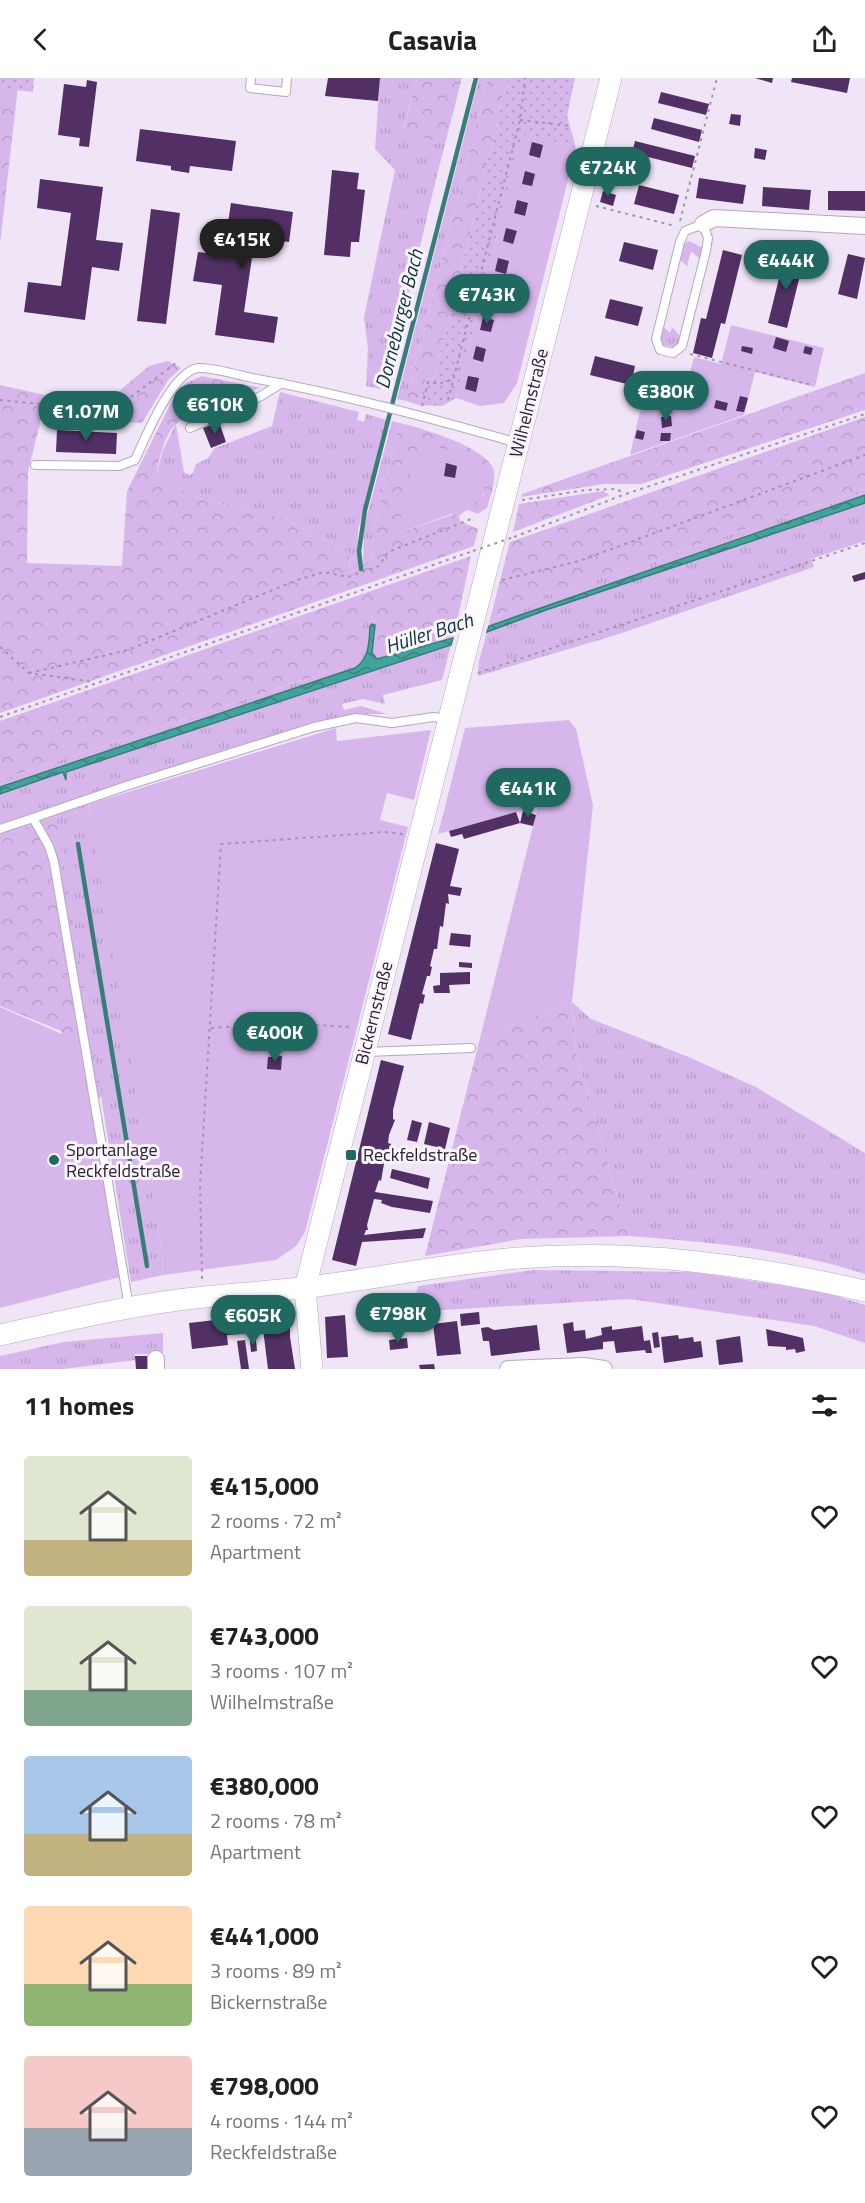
<!DOCTYPE html>
<html lang="en">
<head>
<meta charset="utf-8">
<style>
	body { margin:0; font-family:"Titillium Web",sans-serif; background:#f6f6f6; color:#202124; height:100vh; display:flex; flex-direction:column; font-size:22px; white-space:nowrap }
	* { box-sizing:border-box; margin:0 }
	p { font-size:20px; color:#757577 }
	.icon { flex:none; width:33px; height:33px; fill:none; stroke:currentColor; stroke-width:2; stroke-linecap:round; stroke-linejoin:round }
	.map { position:relative; height:1291px; overflow:hidden }
	.details { display:flex; flex-direction:column; background:#fff; flex:1 }
	.details>* { flex:none }
	.price { position:absolute; translate:-50% -51px; padding:0 14px; border-radius:21px; background:#1f6961; color:#fff; font-size:20px; line-height:39px; filter:drop-shadow(0 2px 3px #0008) }
	.price::after { content:''; position:absolute; left:50%; top:36px; width:18px; height:14px; margin-left:-9px; background:inherit; clip-path:polygon(0 0,100% 0,50% 100%) }
	.price.active { background:#222; color:#fff }
	ul { padding:0; list-style:none }
	li { display:flex; align-items:center; gap:18px; height:150px; padding:0 24px }
	li span { display:grid; place-items:center; flex:none; width:168px; height:120px; border-radius:6px; color:#555 }
	li>.icon { margin-inline-start:auto }
	span .icon { width:72px; height:72px; fill:#fffc; stroke-width:1 }
	li b { font-size:26px }
	h2 { display:flex; justify-content:space-between; align-items:center; height:72px; padding:0 24px; font-size:26px }
	header { display:flex; justify-content:space-between; align-items:center; height:78px; padding:0 24px; background:#fff; font-size:27px; font-weight:700 }
	.map>svg:first-child { display:block }
</style>
</head>
<body>
<header><svg class="icon" aria-label="back" viewBox="0 0 24 24"><path d="M15 5l-7 7 7 7"/></svg>Casavia<svg class="icon" aria-label="share" viewBox="0 0 24 24"><path d="M12 15V3M7 8l5-5 5 5M5 13v7h14v-7"/></svg></header>
<div class="map">
<svg width="865" height="1291" viewBox="0 0 865 1291">
	<defs>
		<pattern id="grass-tufts" width="24" height="20" patternUnits="userSpaceOnUse" patternTransform="scale(1.5)"><rect width="24" height="20" fill="#d7b7eb"/><path d="M3 7l-1-3M5 7V3M7 7l1-3M15 17l-1-3M17 17v-4M19 17l1-3" fill="none" stroke="#b99dca"/></pattern>
		<pattern id="forest-crowns" width="20" height="18" patternUnits="userSpaceOnUse" patternTransform="scale(1.5)"><rect width="20" height="18" fill="#d7b7eb"/><path d="M2 6a3 3 0 1 1 6 0M12 15a3 3 0 1 1 6 0" fill="none" stroke="#b99dca"/></pattern>
		<pattern id="park-dots" width="8" height="8" patternUnits="userSpaceOnUse" patternTransform="scale(1.5)"><rect width="8" height="8" fill="#d7b7eb"/><path d="M2 2h.1M6 6h.1" fill="none" stroke="#b99dca" stroke-width="1.8" stroke-linecap="round"/></pattern>
		<pattern id="water-waves" width="16" height="10" patternUnits="userSpaceOnUse" patternTransform="scale(1.5)"><rect width="16" height="10" fill="#3fa499"/><path d="M0 5q4-4 8 0t8 0" fill="none" stroke="#35857d"/></pattern>
	</defs>
	<rect width="100%" height="100%" fill="#f0e4f7"/>
	<!-- grass -->
	<g fill="url(#grass-tufts)">
		<path d="M380 0H417L403 51 445 66C423 148 409 231 380 311L366 308 368 271 364 239 395 92 375 71Z"/>
		<path d="M479 0H488L406 323 397 321Z"/>
		<path d="M689 163 703 170 700 181 691 173 687 188 679 181 684 166Z"/>
		<path d="M663 248 670 255 672 249 681 259 678 267 673 269 662 267 659 260Z"/>
		<path d="M280 314 359 334 357 342 364 344 366 336 387 342 358 452V491L350 494 349 475 284 440 199 421 156 398 163 372 176 346 184 394 189 397 193 395 196 386 208 380 215 370 272 348Z"/>
		<path d="M392 343 400 345 373 453 371 486 363 489 364 449Z"/>
		<path d="M865 411V417L489 548 490 541 550 517Z"/>
		<path d="M865 425V463L811 481 814 489 616 557 478 598 479 583 487 554 546 532Z"/>
		<path d="M379 541 378 576 455 553 453 560 377 581 372 575 375 548H370C369 563 370 580 355 590L0 709V702L342 589 360 547Z"/>
		<path d="M451 567 442 602 383 617 385 626 363 621 342 626 344 632 361 628 387 636H359L322 643 86 717 95 753 162 1175 163 1197 131 1204 56 738 0 758V716L64 694 68 701 66 694Z"/>
		<path d="M572 924 591 941 686 978 756 1009 865 1075V1196C788 1171 709 1164 629 1158L576 975Z"/>
		<path d="M534 1192 696 1194 823 1214 865 1227V1265L814 1248 630 1221 411 1234 418 1208Z"/>
		<path d="M163 1255V1276H135V1282L63 1291H0V1278L64 1264Z"/>
	</g>
	<!-- forest -->
	<g fill="url(#forest-crowns)">
		<path d="M0 0H19L0 166Z"/>
		<path d="M417 0H462L445 66 403 52Z"/>
		<path d="M488 0H508L434 302 426 300 419 327 406 323Z"/>
		<path d="M168 283 181 290 168 302 142 345 41 341 28 394 27 485 122 488 127 413 175 317 186 305 202 298 261 310C241 314 190 332 176 346 164 357 159 382 156 398L162 401 199 421 284 440 349 475 350 494 371 486 373 453 400 345C421 350 490 370 494 393 496 404 490 419 487 430L478 436 465 431 484 418 479 385 454 373 397 456 454 436 459 438 460 443 478 451 474 468 0 635V307L45 317 106 324 149 288Z"/>
		<path d="M865 295V332L641 406H604L521 419 522 416Z"/>
		<path d="M865 339V411L550 517 490 541 510 464Z"/>
		<path d="M603 413 610 417 513 454 519 426Z"/>
		<path d="M471 478 455 553 446 557 377 577 378 541 360 547C360 564 356 579 342 589L0 702V643Z"/>
		<path d="M56 738 102 1019 91 1021 61 953 0 928V758Z"/>
		<path d="M572 924 576 975 629 1158 521 1161 425 1178 480 960Z"/>
	</g>
	<!-- park -->
	<g fill="url(#park-dots)">
		<path d="M0 0H34L33 14 0 10Z"/>
		<path d="M508 0H575L567 38 576 70 522 57 456 320 442 328 419 327 426 300 434 302Z"/>
	</g>
	<!-- garden -->
	<g fill="#d7b7eb">
		<path d="M522 56 576 70 517 305 504 325 480 328 456 320Z"/>
		<path d="M731 247 824 270 815 309 755 294 744 337 630 377 640 333 684 320 694 279 721 286Z"/>
		<path d="M418 366C435 370 481 374 486 395 488 402 484 411 483 419L459 438 451 436 397 456Z"/>
		<path d="M569 642 576 651 593 727 572 924 480 960 538 728 438 756 465 650Z"/>
		<path d="M336 650 337 663 431 652 414 722 387 715 380 742 408 749 305 1154 296 1168 276 1182 163 1197 162 1175 89 726Z"/>
		<path d="M0 929 87 967 128 1197 0 1230Z"/>
	</g>
	<!-- water -->
	<g fill="url(#water-waves)" stroke="#387e78" stroke-width="1.5">
		<path d="M865 417V425L546 532 487 554 489 548Z"/>
		<path d="M372 546 375 547 372 575 377 581 453 560 451 567 66 694V702L63 694 0 716V709L355 590C370 580 369 563 370 548Z"/>
	</g>
	<g fill="none" stroke-linecap="round" stroke-linejoin="round">
		<!-- stream -->
		<g stroke="#387e78" stroke-width="4.5">
			<path d="M361 491 359 473 365 432 476 0"/>
			<path d="M78 766 147 1188"/>
		</g>
	</g>
	<!-- building -->
	<g fill="#523065">
		<path d="M328 0H380L378 23 325 18Z"/>
		<path d="M755 0H773L772 5Z"/>
		<path d="M792 0H850L847 15 791 4Z"/>
		<path d="M87 2 97 4 89 69 79 68 80 60 58 57 64 6 86 9Z"/>
		<path d="M661 14 709 26 706 37 658 25Z"/>
		<path d="M731 36 741 37 740 48 729 46Z"/>
		<path d="M654 40 702 52 699 64 651 51Z"/>
		<path d="M140 51 236 63 232 93 190 88 189 95 171 92V88L136 83Z"/>
		<path d="M635 63 695 78 692 90 632 75Z"/>
		<path d="M532 64 543 67 540 80 529 77Z"/>
		<path d="M755 70 767 72 765 82 754 80Z"/>
		<path d="M332 92 359 95 357 111 365 112 359 164H351L350 179 324 177Z"/>
		<path d="M525 93 535 96 532 108 522 106Z"/>
		<path d="M699 100 746 107 743 126 696 120Z"/>
		<path d="M40 101 103 109 96 162 123 165 119 193 92 189 85 242 24 234 28 204 61 208 71 135 37 130Z"/>
		<path d="M639 107 679 117 674 136 634 126Z"/>
		<path d="M763 109 811 112 809 132 762 128Z"/>
		<path d="M603 113 616 117 613 128 600 124Z"/>
		<path d="M828 113H865V133L828 132Z"/>
		<path d="M517 122 528 125 525 138 514 135Z"/>
		<path d="M231 125 293 134 289 164 255 159 244 234 278 239 274 265 215 257 222 207 193 203 198 174 223 177Z"/>
		<path d="M151 131 180 135 166 246 137 243Z"/>
		<path d="M506 150 517 153 513 166 503 163Z"/>
		<path d="M624 164 658 172 653 192 619 183Z"/>
		<path d="M723 172 742 177 725 246 721 245 712 280 693 275 701 240 706 241Z"/>
		<path d="M785 176 804 181 787 250 768 245Z"/>
		<path d="M848 176 865 180 857 221 838 216Z"/>
		<path d="M498 180 509 183 506 196 495 193Z"/>
		<path d="M491 210 502 212 499 225 488 222Z"/>
		<path d="M610 221 643 229 638 248 605 240Z"/>
		<path d="M483 239 494 242 491 254 480 252Z"/>
		<path d="M776 259 789 263 786 274 773 270Z"/>
		<path d="M476 268 486 271 483 284 473 281Z"/>
		<path d="M742 268 753 270 752 276 741 273Z"/>
		<path d="M805 268 813 270 811 277 803 275Z"/>
		<path d="M595 278 635 288 631 307 590 297Z"/>
		<path d="M468 298 479 300 476 314 465 311Z"/>
		<path d="M689 303 700 306 696 319 686 317Z"/>
		<path d="M238 315 240 321 226 327 223 322Z"/>
		<path d="M740 318 748 320 744 334 736 333Z"/>
		<path d="M716 322 728 325 726 333 714 330Z"/>
		<path d="M671 338 672 348 662 350 661 339Z"/>
		<path d="M219 344 226 364 211 370 203 350Z"/>
		<path d="M57 352 117 355 116 376 56 374Z"/>
		<path d="M637 352 645 354 643 362 635 360Z"/>
		<path d="M661 355H671L670 363H660Z"/>
		<path d="M446 385 457 388 455 400 444 398Z"/>
		<path d="M865 494V501L854 504 852 498Z"/>
		<path d="M523 733 536 737 533 748 520 745Z"/>
		<path d="M516 734 520 745 464 761 462 756 451 759 449 753Z"/>
		<path d="M436 765 459 771 450 808 462 810 460 818 448 816 449 826 446 825 443 849 440 848 437 871H434L430 888 432 889 430 898H427L422 916 425 917 423 926 420 925 411 962 388 956Z"/>
		<path d="M451 855 471 857 470 869 449 867Z"/>
		<path d="M459 884 472 885V890L459 889Z"/>
		<path d="M470 894V906L449 907 450 915H434L433 908 440 907V895Z"/>
		<path d="M282 978 281 992 267 991 268 979Z"/>
		<path d="M381 982 404 988 393 1032V1041L395 1042 389 1057 388 1065 391 1066 389 1074H386L381 1103 379 1102 375 1114 433 1123 430 1135 392 1129 381 1125 382 1122 374 1121 367 1147 368 1152H366L364 1157 426 1150 423 1160 362 1164 356 1188 332 1182Z"/>
		<path d="M412 1042 422 1045 417 1064 407 1062Z"/>
		<path d="M429 1044 450 1050 445 1071 424 1066Z"/>
		<path d="M392 1091 430 1100 428 1111 390 1100Z"/>
		<path d="M409 1225 411 1238 386 1241 385 1229Z"/>
		<path d="M241 1233H290V1259L295 1291H268L263 1251 242 1252V1256L227 1257 228 1267 192 1271 189 1245 224 1241 225 1237Z"/>
		<path d="M479 1234 480 1246 461 1248 460 1236Z"/>
		<path d="M345 1237 348 1279 327 1280 325 1239Z"/>
		<path d="M457 1243 461 1276 437 1278 433 1246Z"/>
		<path d="M573 1244 574 1253 585 1252 586 1261 602 1257 601 1250 612 1248V1252L642 1248 644 1263 650 1262 652 1275H646L645 1272 616 1275 614 1263 603 1264V1271L567 1275 563 1246Z"/>
		<path d="M537 1247 540 1272 491 1278 489 1263H483L481 1250 488 1249 494 1252Z"/>
		<path d="M766 1251 803 1260 805 1273 796 1275 795 1271 786 1272V1269L768 1268Z"/>
		<path d="M658 1254 660 1269 654 1270 652 1255Z"/>
		<path d="M678 1257 679 1261 693 1259 694 1264 701 1263 703 1279 664 1285 661 1259Z"/>
		<path d="M740 1258 743 1284 719 1287 716 1262Z"/>
		<path d="M407 1260 408 1270 390 1272 389 1262Z"/>
		<path d="M245 1262 249 1291H241L237 1263Z"/>
		<path d="M256 1262 257 1273 251 1274 250 1263Z"/>
		<path d="M135 1278H147V1291H136Z"/>
		<path d="M434 1286 435 1291H420L419 1287Z"/>
	</g>
	<g fill="none" stroke-linecap="round" stroke-linejoin="round">
		<defs>
			<g id="service">
				<path d="M251 0 250 10 286 14 287 0"/>
				<path d="M703 146 708 160 706 173 682 268 673 275 660 272 656 261 680 164 685 153Z"/>
				<path d="M190 350 261 318 282 305"/>
				<path d="M35 387 119 388 135 382C145 360 172 294 198 290 211 289 239 297 252 300 342 316 430 340 518 365"/>
				<path d="M33 740 126 708 314 649 356 640 392 645 433 639 448 641"/>
				<path d="M0 751 33 740 49 768 54 784 129 1229"/>
				<path d="M366 974 471 970"/>
			</g>
			<g id="minor">
				<path d="M703 146 714 140 865 148"/>
				<path d="M156 1291V1281"/>
				<path d="M508 1291 584 1288 604 1291"/>
			</g>
			<g id="tertiary">
				<path d="M0 1257C59 1244 118 1230 178 1222 224 1216 271 1214 317 1208 385 1199 451 1185 519 1180 636 1171 752 1187 865 1213"/>
				<path d="M312 1291 305 1210 611 0"/>
			</g>
		</defs>
		<!-- service casing -->
		<use href="#service" stroke="#b4a9bb" stroke-width="10"/>
		<!-- minor casing -->
		<use href="#minor" stroke="#b4a9bb" stroke-width="18"/>
		<!-- tertiary casing -->
		<use href="#tertiary" stroke="#b4a9bb" stroke-width="22"/>
		<!-- path -->
		<g stroke="#9f96a4" stroke-width="2" stroke-dasharray="3 4.5" stroke-linecap="butt">
			<path d="M520 42 571 48"/>
			<path d="M596 128 675 148"/>
			<path d="M680 143 717 0"/>
			<path d="M690 276 812 307"/>
			<path d="M0 322 101 332 119 328 176 285 179 286"/>
			<path d="M448 322 520 42 525 0"/>
			<path d="M422 328 428 304 438 306 454 301"/>
			<path d="M522 422 586 412 618 411 623 417"/>
			<path d="M514 459 623 417 865 336"/>
			<path d="M502 502 579 483 865 377"/>
			<path d="M0 569 29 595 94 604"/>
			<path d="M29 595 128 572 297 502 324 494 348 499 379 488 388 474 471 441"/>
			<path d="M478 595 865 465"/>
			<path d="M0 639 473 473"/>
			<path d="M211 950 281 945 352 949"/>
			<path d="M202 1201 200 1106 221 766 385 754 403 756"/>
		</g>
		<!-- service -->
		<use href="#service" stroke="#fff" stroke-width="8"/>
		<!-- minor -->
		<use href="#minor" stroke="#fff" stroke-width="16"/>
		<!-- tertiary -->
		<use href="#tertiary" stroke="#fff" stroke-width="21"/>
		<!-- path-bridge -->
		<path stroke="#9f96a4" stroke-width="2" stroke-dasharray="3 4.5" stroke-linecap="butt" d="M473 473 511 460"/>
	</g>
	<!-- markers -->
	<g fill="#1f6961" stroke="#fbf4ff" stroke-width="2">
		<rect x="345" y="1071" width="12" height="12" rx="3"/>
		<circle cx="54" cy="1082" r="6"/>
	</g>
	<g text-anchor="middle" stroke-width="6" stroke-linejoin="round" paint-order="stroke">
		<!-- street labels -->
		<g font-size="18" fill="#28242b" stroke="#fbf4ff">
			<text transform="translate(529 325) rotate(-76)" y="6">Wilhelmstraße</text>
			<text transform="translate(374 935) rotate(-76)" y="6">Bickernstraße</text>
		</g>
		<!-- poi labels -->
		<g font-size="18" fill="#28242b" stroke="#fbf4ff" text-anchor="start">
			<text x="66" y="1078">Sportanlage<tspan x="66" dy="21">Reckfeldstraße</tspan></text>
			<text x="363" y="1083">Reckfeldstraße</text>
		</g>
		<!-- water labels -->
		<g font-size="20" font-style="italic" fill="#0b3a35" stroke="#fbf4ff">
			<text transform="translate(399 241) rotate(-76)" y="7">Dorneburger Bach</text>
			<text transform="translate(429 555) rotate(-18)" y="7">Hüller Bach</text>
		</g>
	</g>
</svg>
<b class="price" style="left:608px;top:120px">€724K</b>
<b class="price active" style="left:242px;top:192px">€415K</b>
<b class="price" style="left:786px;top:213px">€444K</b>
<b class="price" style="left:487px;top:247px">€743K</b>
<b class="price" style="left:666px;top:344px">€380K</b>
<b class="price" style="left:215px;top:357px">€610K</b>
<b class="price" style="left:86px;top:364px">€1.07M</b>
<b class="price" style="left:528px;top:741px">€441K</b>
<b class="price" style="left:275px;top:985px">€400K</b>
<b class="price" style="left:398px;top:1266px">€798K</b>
<b class="price" style="left:253px;top:1268px">€605K</b>
</div>
<section class="details">
<h2>11 homes<svg class="icon" aria-label="filters" viewBox="0 0 24 24"><path d="M4 7h16M4 17h16"/><circle cx="9" cy="7" r="2"/><circle cx="15" cy="17" r="2"/></svg></h2>
<ul>
<li><span style="background:linear-gradient(#dfe7d0 70%,#c2b280 0)"><svg class="icon" aria-label="home" viewBox="0 0 24 24"><path d="M3 11l9-7 9 7M6 9v11h12V9"/></svg></span><div><b>€415,000</b><p>2 rooms · 72 m²</p><p>Apartment</p></div><svg class="icon" aria-label="heart" viewBox="0 0 24 24"><path d="M12 20l-8-8c-3-5 5-10 8-4 3-6 11-1 8 4z"/></svg></li>
<li><span style="background:linear-gradient(#dfe7d0 70%,#7fa58c 0)"><svg class="icon" aria-label="home" viewBox="0 0 24 24"><path d="M3 11l9-7 9 7M6 9v11h12V9"/></svg></span><div><b>€743,000</b><p>3 rooms · 107 m²</p><p>Wilhelmstraße</p></div><svg class="icon" aria-label="heart" viewBox="0 0 24 24"><path d="M12 20l-8-8c-3-5 5-10 8-4 3-6 11-1 8 4z"/></svg></li>
<li><span style="background:linear-gradient(#a9c7e8 65%,#c2b280 0)"><svg class="icon" aria-label="home" viewBox="0 0 24 24"><path d="M3 11l9-7 9 7M6 9v11h12V9"/></svg></span><div><b>€380,000</b><p>2 rooms · 78 m²</p><p>Apartment</p></div><svg class="icon" aria-label="heart" viewBox="0 0 24 24"><path d="M12 20l-8-8c-3-5 5-10 8-4 3-6 11-1 8 4z"/></svg></li>
<li><span style="background:linear-gradient(#ffd9b3 65%,#8fb573 0)"><svg class="icon" aria-label="home" viewBox="0 0 24 24"><path d="M3 11l9-7 9 7M6 9v11h12V9"/></svg></span><div><b>€441,000</b><p>3 rooms · 89 m²</p><p>Bickernstraße</p></div><svg class="icon" aria-label="heart" viewBox="0 0 24 24"><path d="M12 20l-8-8c-3-5 5-10 8-4 3-6 11-1 8 4z"/></svg></li>
<li><span style="background:linear-gradient(#f6c9c9 60%,#9aa5b1 0)"><svg class="icon" aria-label="home" viewBox="0 0 24 24"><path d="M3 11l9-7 9 7M6 9v11h12V9"/></svg></span><div><b>€798,000</b><p>4 rooms · 144 m²</p><p>Reckfeldstraße</p></div><svg class="icon" aria-label="heart" viewBox="0 0 24 24"><path d="M12 20l-8-8c-3-5 5-10 8-4 3-6 11-1 8 4z"/></svg></li>
</ul>
</section>
</body>
</html>
